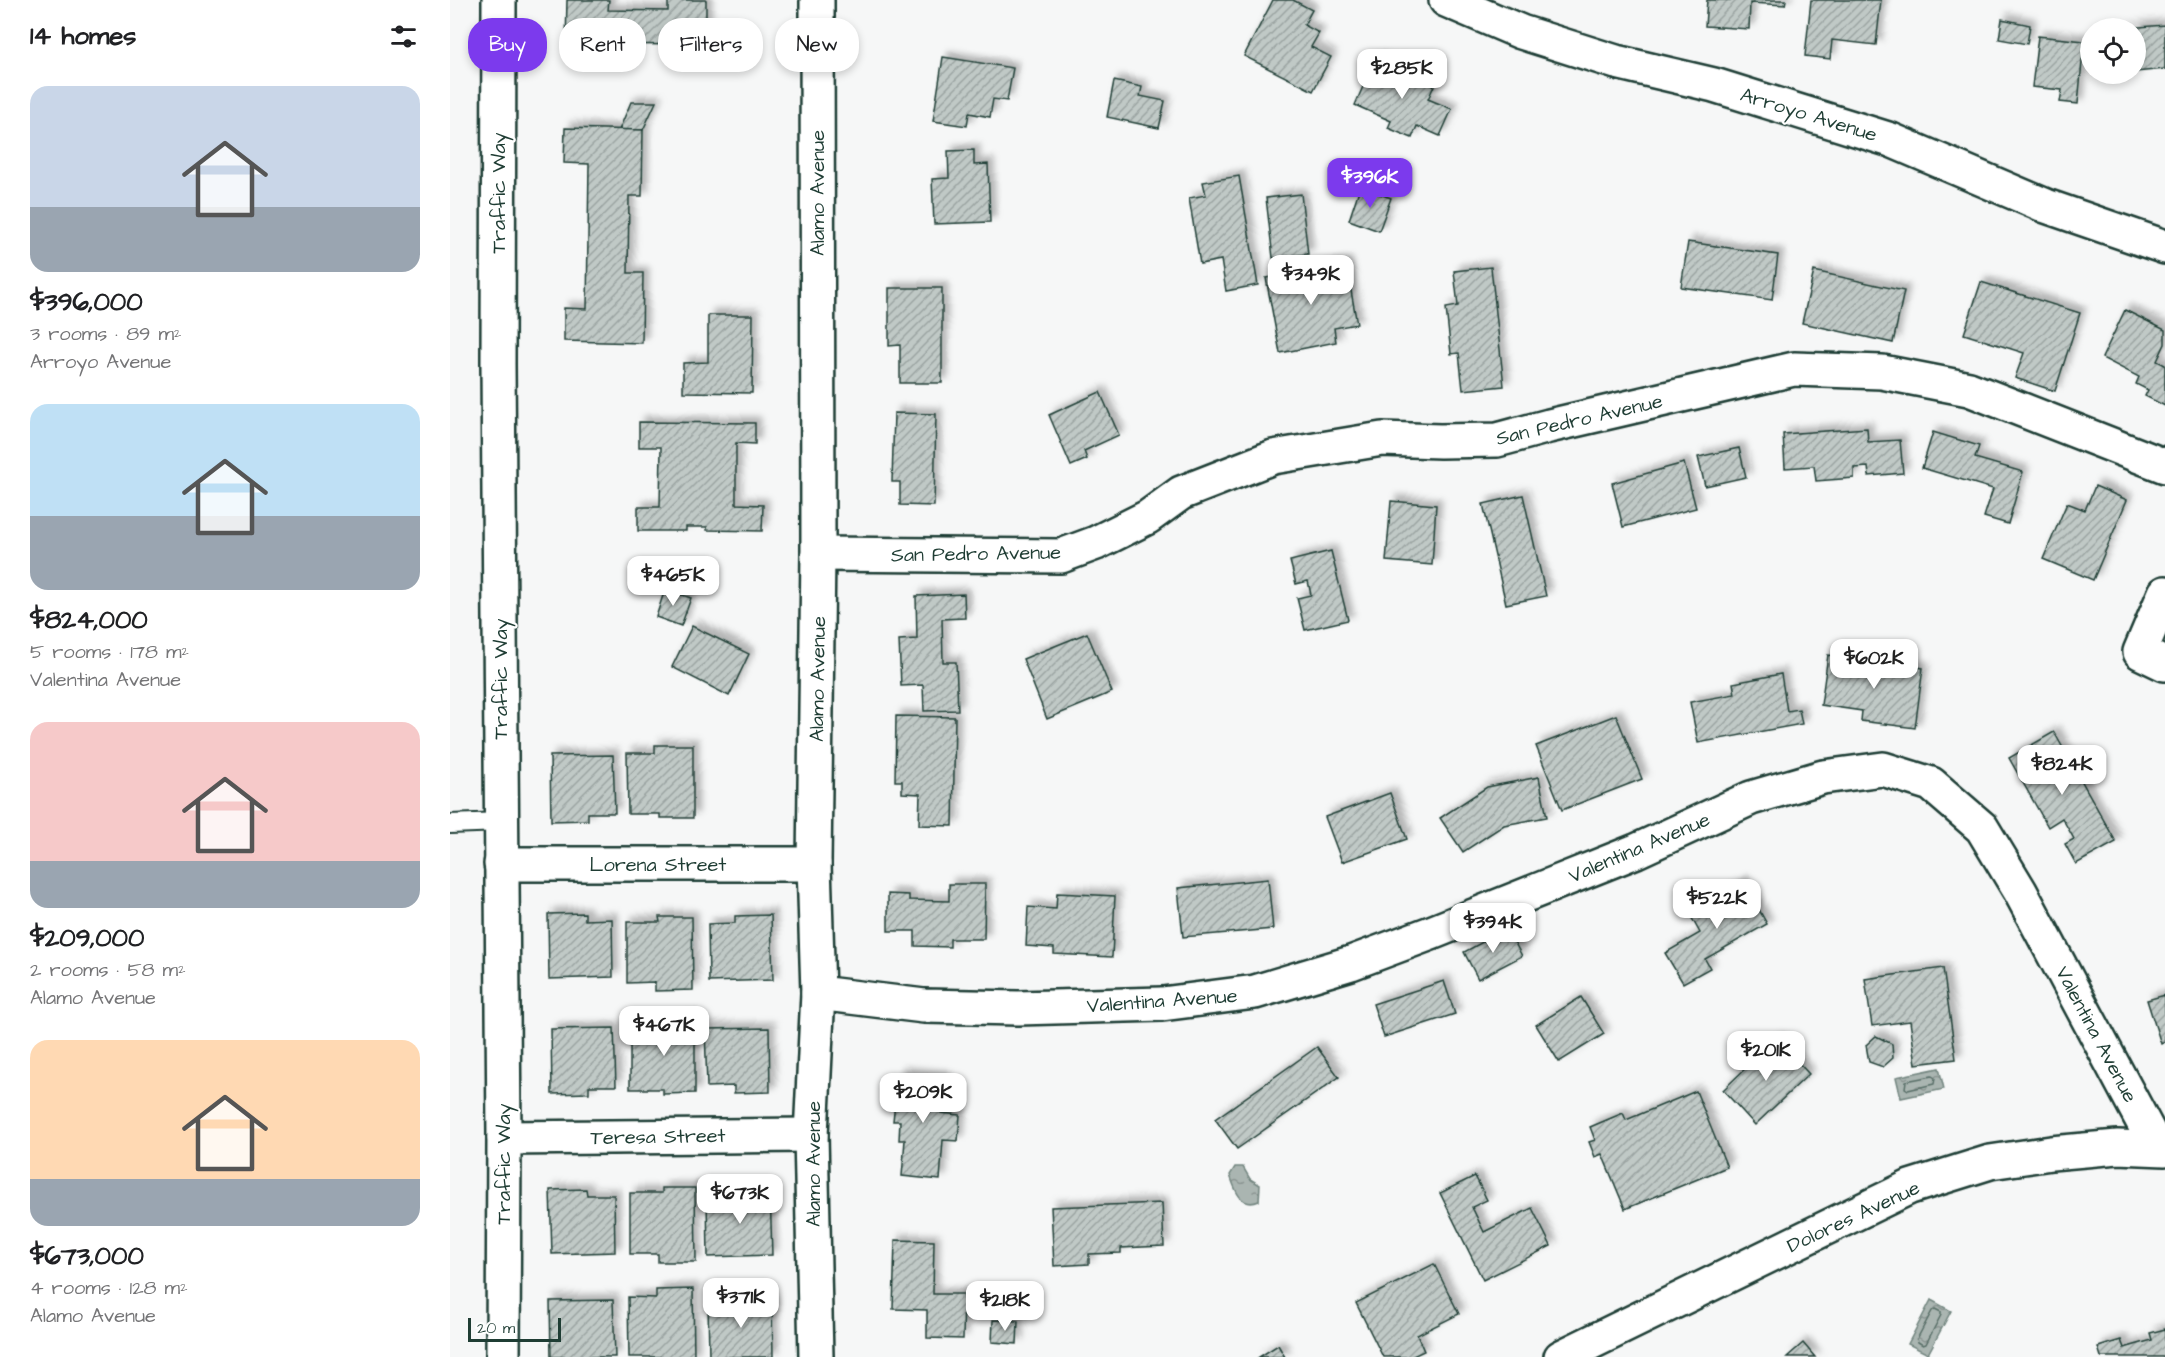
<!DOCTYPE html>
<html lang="en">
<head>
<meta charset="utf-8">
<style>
	body { margin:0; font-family:"Architects Daughter",sans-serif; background:#f2f2f2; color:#202124; height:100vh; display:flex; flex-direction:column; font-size:22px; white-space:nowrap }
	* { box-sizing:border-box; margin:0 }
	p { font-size:20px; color:#757577 }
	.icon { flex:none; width:33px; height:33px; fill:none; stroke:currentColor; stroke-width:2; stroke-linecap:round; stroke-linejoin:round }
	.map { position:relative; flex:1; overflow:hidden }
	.details { display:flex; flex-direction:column; background:#fff; width:450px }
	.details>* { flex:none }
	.banner { position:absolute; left:18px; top:18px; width:570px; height:54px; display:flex; gap:12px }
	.tools { position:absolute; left:1630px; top:18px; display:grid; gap:12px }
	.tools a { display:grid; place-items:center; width:66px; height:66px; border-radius:50%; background:#fff; box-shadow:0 3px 9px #0003; font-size:30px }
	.scale { position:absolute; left:18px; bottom:15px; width:93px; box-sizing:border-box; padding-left:6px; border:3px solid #1f3d34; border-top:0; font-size:16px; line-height:21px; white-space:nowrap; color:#1f3d34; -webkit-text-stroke:4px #fff; paint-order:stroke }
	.price { position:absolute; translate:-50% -51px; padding:0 14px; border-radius:12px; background:#fff; color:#222; font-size:20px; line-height:39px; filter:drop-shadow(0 2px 3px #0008) }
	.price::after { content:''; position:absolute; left:50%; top:36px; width:18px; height:14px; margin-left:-9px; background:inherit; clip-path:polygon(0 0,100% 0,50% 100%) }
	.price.active { background:#7c3aed; color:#fff }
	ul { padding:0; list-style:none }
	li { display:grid; align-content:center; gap:12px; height:318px; padding:0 30px }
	li span { display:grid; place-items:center; height:186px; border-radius:18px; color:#555 }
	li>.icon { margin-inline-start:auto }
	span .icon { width:108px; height:108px; fill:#fffc; stroke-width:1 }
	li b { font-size:26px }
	h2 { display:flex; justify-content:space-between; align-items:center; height:72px; padding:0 30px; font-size:26px }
	.pill { padding:0 21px; border-radius:24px; background:#fff; box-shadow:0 3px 9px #0003; font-size:21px; line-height:54px }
	.pill.active { background:#7c3aed; color:#fff }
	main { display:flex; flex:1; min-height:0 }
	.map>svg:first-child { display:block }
</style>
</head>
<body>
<main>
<section class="details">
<h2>14 homes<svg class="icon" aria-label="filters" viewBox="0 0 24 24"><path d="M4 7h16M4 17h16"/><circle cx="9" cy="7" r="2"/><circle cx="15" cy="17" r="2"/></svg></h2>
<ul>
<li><span style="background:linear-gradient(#c9d6e8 65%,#9aa5b1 0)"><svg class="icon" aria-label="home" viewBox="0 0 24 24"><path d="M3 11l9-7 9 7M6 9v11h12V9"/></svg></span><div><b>$396,000</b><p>3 rooms · 89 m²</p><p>Arroyo Avenue</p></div></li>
<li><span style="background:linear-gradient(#bfe0f5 60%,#9aa5b1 0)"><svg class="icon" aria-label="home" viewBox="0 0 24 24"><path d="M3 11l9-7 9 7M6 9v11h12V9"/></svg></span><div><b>$824,000</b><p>5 rooms · 178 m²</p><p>Valentina Avenue</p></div></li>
<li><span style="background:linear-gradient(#f6c9c9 75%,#9aa5b1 0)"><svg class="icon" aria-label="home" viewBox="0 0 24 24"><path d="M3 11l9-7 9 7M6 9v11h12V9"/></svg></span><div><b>$209,000</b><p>2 rooms · 58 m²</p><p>Alamo Avenue</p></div></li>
<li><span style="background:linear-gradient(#ffd9b3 75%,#9aa5b1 0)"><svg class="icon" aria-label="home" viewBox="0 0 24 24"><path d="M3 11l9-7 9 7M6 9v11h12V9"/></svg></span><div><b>$673,000</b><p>4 rooms · 128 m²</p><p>Alamo Avenue</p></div></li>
</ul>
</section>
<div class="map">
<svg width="1715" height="1357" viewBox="0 0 1715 1357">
	<defs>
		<pattern id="water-ripples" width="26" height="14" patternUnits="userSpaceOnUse" patternTransform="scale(1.5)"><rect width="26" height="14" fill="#aab5b1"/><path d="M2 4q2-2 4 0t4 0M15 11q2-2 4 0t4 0" fill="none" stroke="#8a9491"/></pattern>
		<pattern id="building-hatch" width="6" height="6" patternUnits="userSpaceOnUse" patternTransform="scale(1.5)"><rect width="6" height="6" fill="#c0c9c6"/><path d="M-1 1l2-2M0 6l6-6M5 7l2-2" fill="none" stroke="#9ba4a2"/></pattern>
		<filter id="shadow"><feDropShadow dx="5.5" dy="-5.5" stdDeviation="3" flood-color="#0004"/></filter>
	</defs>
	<rect width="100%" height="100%" fill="#f6f7f7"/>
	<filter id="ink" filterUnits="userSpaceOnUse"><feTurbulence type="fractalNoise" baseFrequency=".0167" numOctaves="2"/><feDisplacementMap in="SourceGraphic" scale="12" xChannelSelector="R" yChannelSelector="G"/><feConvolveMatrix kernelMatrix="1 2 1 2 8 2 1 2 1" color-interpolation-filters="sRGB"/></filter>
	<g filter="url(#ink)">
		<!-- water -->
		<g fill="url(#water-ripples)" stroke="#72857f" stroke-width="1.5">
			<path d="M1489 1068 1494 1089 1451 1098 1446 1077Z"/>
			<path d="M785 1167H793L800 1179 810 1185 809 1201C791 1209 785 1190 780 1175Z"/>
			<path d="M1481 1300 1501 1311 1478 1354 1458 1344Z"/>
		</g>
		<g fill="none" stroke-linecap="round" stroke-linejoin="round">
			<!-- shore -->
			<g stroke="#576d66" stroke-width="1.5">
				<path d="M1482 1076 1485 1078 1484 1084 1458 1090 1455 1088 1456 1081Z"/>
				<path d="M1485 1309 1491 1312V1315L1476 1344 1473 1345 1468 1342 1467 1339 1482 1311Z"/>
			</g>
		</g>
		<!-- building -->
		<g fill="url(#building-hatch)" stroke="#1f3d34" stroke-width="1.5" filter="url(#shadow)">
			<path d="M117 0H159L158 10 218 11V0H256V45L116 44Z"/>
			<path d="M823 0H843L862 10 854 25 869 33 861 47 881 57 863 91 794 56Z"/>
			<path d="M1257 0H1336L1335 5 1300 3 1299 29 1255 26Z"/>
			<path d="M1361 0H1431L1426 45 1382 40 1380 59 1355 56Z"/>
			<path d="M1552 19 1580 25 1577 44 1549 39Z"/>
			<path d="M1715 25V69L1686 72V28H1675Z"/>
			<path d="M1588 36 1634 41 1628 104 1610 102 1612 90 1582 87Z"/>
			<path d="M493 57 563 68 557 101 543 99 540 117 519 113 517 126 483 121Z"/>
			<path d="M925 59 944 68 947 62 962 68 959 75 984 86 978 99 1002 109 990 136 967 126 962 138 938 128 941 121 905 105Z"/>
			<path d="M664 81 692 87 690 96 715 101 709 128 657 117Z"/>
			<path d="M181 102H206L193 130H169Z"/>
			<path d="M115 128 193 130 192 196H179L178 273H193L192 343 114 341V308L137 309 139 164 114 163Z"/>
			<path d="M524 150V165L538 164 540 222 484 224 482 179 499 178 498 151Z"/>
			<path d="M789 176 808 285 776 291 771 260 750 264 739 198 756 195 753 182Z"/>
			<path d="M910 187 941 198 929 231 899 220Z"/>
			<path d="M851 194 858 254 823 258 816 198Z"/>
			<path d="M1238 242 1328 255 1322 300 1231 287Z"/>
			<path d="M896 263 907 324 884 328 886 342 830 353 816 278Z"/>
			<path d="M1041 267 1054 386 1013 390 1009 353 1001 354 996 308 1008 306 1004 271Z"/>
			<path d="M1364 271 1454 291 1443 343 1352 323Z"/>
			<path d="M1531 282 1630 313 1605 391 1565 378 1574 353 1514 334Z"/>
			<path d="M439 288H492V383H450V345L439 346Z"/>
			<path d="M1675 310 1715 330V344L1707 361 1715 365V406L1695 396 1698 390 1686 384 1689 377 1652 358Z"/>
			<path d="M258 315H303L302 393 233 392V363L258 362Z"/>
			<path d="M650 392 669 435 634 451 637 459 621 466 599 415Z"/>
			<path d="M444 413 486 414 484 506 450 505V482H442Z"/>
			<path d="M189 422 305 423V444L286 443V504L313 505 312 531 257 530V527H236V531H188V507H210L211 447H189Z"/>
			<path d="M1417 428 1418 442 1450 440 1453 473 1419 476 1418 467 1404 468V478L1366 481 1364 466 1335 468 1333 434Z"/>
			<path d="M1483 432 1529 446 1525 458 1573 472 1558 524 1534 517 1543 489 1472 468Z"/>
			<path d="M1289 448 1296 477 1255 486 1248 457Z"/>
			<path d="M1234 463 1246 508 1173 527 1162 483Z"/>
			<path d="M1645 486 1677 500 1643 580 1593 559 1617 503 1635 510Z"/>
			<path d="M1073 495 1096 596 1056 604 1033 504Z"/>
			<path d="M941 501 986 505 982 565 936 561Z"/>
			<path d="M881 551 898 620 855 630 847 598 861 595 858 581 846 584 840 561Z"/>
			<path d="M215 589 241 598 231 626 206 617Z"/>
			<path d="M514 594 515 618 492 619 493 662H506L508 710 474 711 473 685 451 686 449 640 467 639 466 596Z"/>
			<path d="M242 626 299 654 279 696 222 667Z"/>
			<path d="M637 633 662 692 597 719 573 659Z"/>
			<path d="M1378 655 1473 668 1465 728 1411 721 1412 711 1371 705Z"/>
			<path d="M1331 674 1337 711 1349 709 1352 724 1248 743 1240 702 1285 694 1283 683Z"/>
			<path d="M1166 715 1192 779 1112 810 1086 746Z"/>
			<path d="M446 716 505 717 503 826 469 825 470 794 452 793V781H445Z"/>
			<path d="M1604 732 1666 842 1626 864 1615 844 1624 839 1612 818 1598 827 1559 758Z"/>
			<path d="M205 745H243V818H210V814H178L177 753H205Z"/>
			<path d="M163 755 165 813H138V820L101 821 100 756Z"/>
			<path d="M1089 777 1097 817 1054 825 1013 852 990 818 1037 787Z"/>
			<path d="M940 793 957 839 892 862 875 817Z"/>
			<path d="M818 879 823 929 733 937 728 888Z"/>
			<path d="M1293 881 1317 924 1255 959 1260 968 1233 983 1215 953 1250 933 1239 913Z"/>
			<path d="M499 884H535L534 939H500V947L465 946V931H438V894L459 895V900L499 901Z"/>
			<path d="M607 893 665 896 662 957 604 954V948L576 946 578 907 606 909Z"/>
			<path d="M135 913V920L162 919 163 977 99 979 98 914Z"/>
			<path d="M321 915 323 980 259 982 258 924 285 923V916Z"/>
			<path d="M209 917H242L243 990 205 991V982L177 983V922H210Z"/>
			<path d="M1057 929 1072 956 1028 979 1014 952Z"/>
			<path d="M1493 968 1506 1059 1466 1064 1460 1021 1422 1026 1415 979Z"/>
			<path d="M994 981 1005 1014 934 1037 923 1004Z"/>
			<path d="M1715 995V1042L1711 1044 1697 1000Z"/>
			<path d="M1131 997 1154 1034 1109 1062 1086 1025Z"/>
			<path d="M207 1020H245V1093L213 1094V1089H180V1028H207Z"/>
			<path d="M164 1028 166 1086H139V1093L102 1094 101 1029Z"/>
			<path d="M319 1028 320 1092 284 1093V1086L257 1087 255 1029Z"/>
			<path d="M1426 1036 1442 1044 1443 1058 1433 1067 1419 1062 1416 1045Z"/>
			<path d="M1326 1039 1359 1074 1305 1125 1273 1090Z"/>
			<path d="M867 1047 889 1077 787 1149 765 1119Z"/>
			<path d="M448 1073 494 1077 491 1113 510 1115 508 1141 493 1140 490 1180 452 1176 455 1140H449L450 1121H443Z"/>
			<path d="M1246 1091 1277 1167 1175 1209 1152 1154 1145 1157 1139 1142 1145 1140 1140 1127 1173 1113 1176 1120Z"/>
			<path d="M1025 1176 1037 1200 1022 1207 1034 1232 1082 1208 1101 1246 1033 1280 990 1193Z"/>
			<path d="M212 1188H245L246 1262H208V1254H180V1193H212Z"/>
			<path d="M136 1189 137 1195H164L165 1252 102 1254 100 1190Z"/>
			<path d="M284 1191H320L322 1255 258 1257 257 1199 284 1198Z"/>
			<path d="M712 1203 714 1246 671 1248V1253L639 1254V1264L604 1266 601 1207Z"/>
			<path d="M445 1240 484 1241 483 1294H514L513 1339 477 1338V1310L443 1309Z"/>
			<path d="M984 1264 1009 1314 967 1335 974 1351 961 1357H933L906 1303Z"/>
			<path d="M243 1289 244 1357H179L178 1297 206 1298V1290Z"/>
			<path d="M163 1300 165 1357H101L100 1301Z"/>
			<path d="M322 1301 323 1357H259L258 1302Z"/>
			<path d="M543 1320 568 1321 567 1344 542 1342Z"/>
			<path d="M1715 1329V1357H1651L1648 1347 1671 1340 1674 1348 1702 1340 1700 1333Z"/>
			<path d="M1353 1343 1365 1357H1337Z"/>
			<path d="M828 1345 835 1357H809Z"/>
		</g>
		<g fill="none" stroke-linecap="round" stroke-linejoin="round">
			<defs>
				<path id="service" d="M0 824 51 822"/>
				<g id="minor">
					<path d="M996 0 1071 32 1166 62 1264 85 1441 140 1596 206 1715 247"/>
					<path d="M368 554 611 556 646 543 698 517 731 493 823 457 932 439 990 441 1047 440 1099 426 1344 369 1432 372 1519 389 1715 466"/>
					<path d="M1715 593 1690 652 1715 664"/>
					<path d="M51 864H364"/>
					<path d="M368 993 474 1006 568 1008 712 1004 805 992 901 963 981 933 1186 851 1301 798 1373 777 1433 769 1481 784 1532 828 1570 891 1707 1148"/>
					<path d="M54 1138 361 1135"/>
					<path d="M366 1357 361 1135 368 993 364 864 368 554 367 0"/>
					<path d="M1111 1357 1460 1187 1540 1162 1601 1153 1668 1147 1715 1149"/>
				</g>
				<path id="tertiary" d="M49 0 48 364 54 1138 53 1357"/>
			</defs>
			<!-- service casing -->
			<use href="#service" stroke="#1f3d34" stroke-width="22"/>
			<!-- minor casing -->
			<use href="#minor" stroke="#1f3d34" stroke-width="38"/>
			<!-- tertiary casing -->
			<use href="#tertiary" stroke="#1f3d34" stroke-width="38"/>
			<!-- service -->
			<use href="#service" stroke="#fff" stroke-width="18"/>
			<!-- minor -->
			<use href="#minor" stroke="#fff" stroke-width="33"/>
			<!-- tertiary -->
			<use href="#tertiary" stroke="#fff" stroke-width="33"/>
		</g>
	</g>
	<g text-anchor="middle" stroke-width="4.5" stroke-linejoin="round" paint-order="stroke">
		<!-- street labels -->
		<g font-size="20" fill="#1f3d34" stroke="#fff">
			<text transform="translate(1359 114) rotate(17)" y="7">Arroyo Avenue</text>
			<text transform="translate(48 193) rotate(-90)" y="7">Traffic Way</text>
			<text transform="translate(367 193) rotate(-90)" y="7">Alamo Avenue</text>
			<text transform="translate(1129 419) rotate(-13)" y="7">San Pedro Avenue</text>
			<text transform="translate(526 553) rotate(-1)" y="7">San Pedro Avenue</text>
			<text transform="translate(50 679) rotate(-90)" y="7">Traffic Way</text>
			<text transform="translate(367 679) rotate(-89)" y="7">Alamo Avenue</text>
			<text transform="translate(1189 847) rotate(-23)" y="7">Valentina Avenue</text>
			<text x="208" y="871">Lorena Street</text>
			<text transform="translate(712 1000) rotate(-4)" y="7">Valentina Avenue</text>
			<text transform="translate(1647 1034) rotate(62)" y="7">Valentina Avenue</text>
			<text transform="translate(208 1136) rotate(-1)" y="7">Teresa Street</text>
			<text transform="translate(53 1164) rotate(-90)" y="7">Traffic Way</text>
			<text transform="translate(363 1164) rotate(-90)" y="7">Alamo Avenue</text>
			<text transform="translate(1403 1216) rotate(-25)" y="7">Dolores Avenue</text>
		</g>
	</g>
</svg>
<div class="tools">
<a><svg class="icon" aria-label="locate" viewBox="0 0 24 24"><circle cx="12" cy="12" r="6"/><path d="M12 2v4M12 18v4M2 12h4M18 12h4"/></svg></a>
</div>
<div class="scale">20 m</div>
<b class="price" style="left:952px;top:100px">$285K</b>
<b class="price active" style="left:920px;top:209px">$396K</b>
<b class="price" style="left:861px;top:306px">$349K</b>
<b class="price" style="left:223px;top:607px">$465K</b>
<b class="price" style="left:1424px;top:690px">$602K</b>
<b class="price" style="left:1612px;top:796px">$824K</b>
<b class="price" style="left:1267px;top:930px">$522K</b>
<b class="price" style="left:1043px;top:954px">$394K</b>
<b class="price" style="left:214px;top:1057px">$467K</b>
<b class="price" style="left:1316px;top:1082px">$201K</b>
<b class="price" style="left:473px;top:1124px">$209K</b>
<b class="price" style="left:290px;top:1225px">$673K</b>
<b class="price" style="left:291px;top:1329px">$371K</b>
<b class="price" style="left:555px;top:1332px">$218K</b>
<div class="banner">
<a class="pill active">Buy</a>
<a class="pill">Rent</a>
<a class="pill">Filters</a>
<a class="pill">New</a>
</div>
</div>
</main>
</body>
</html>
